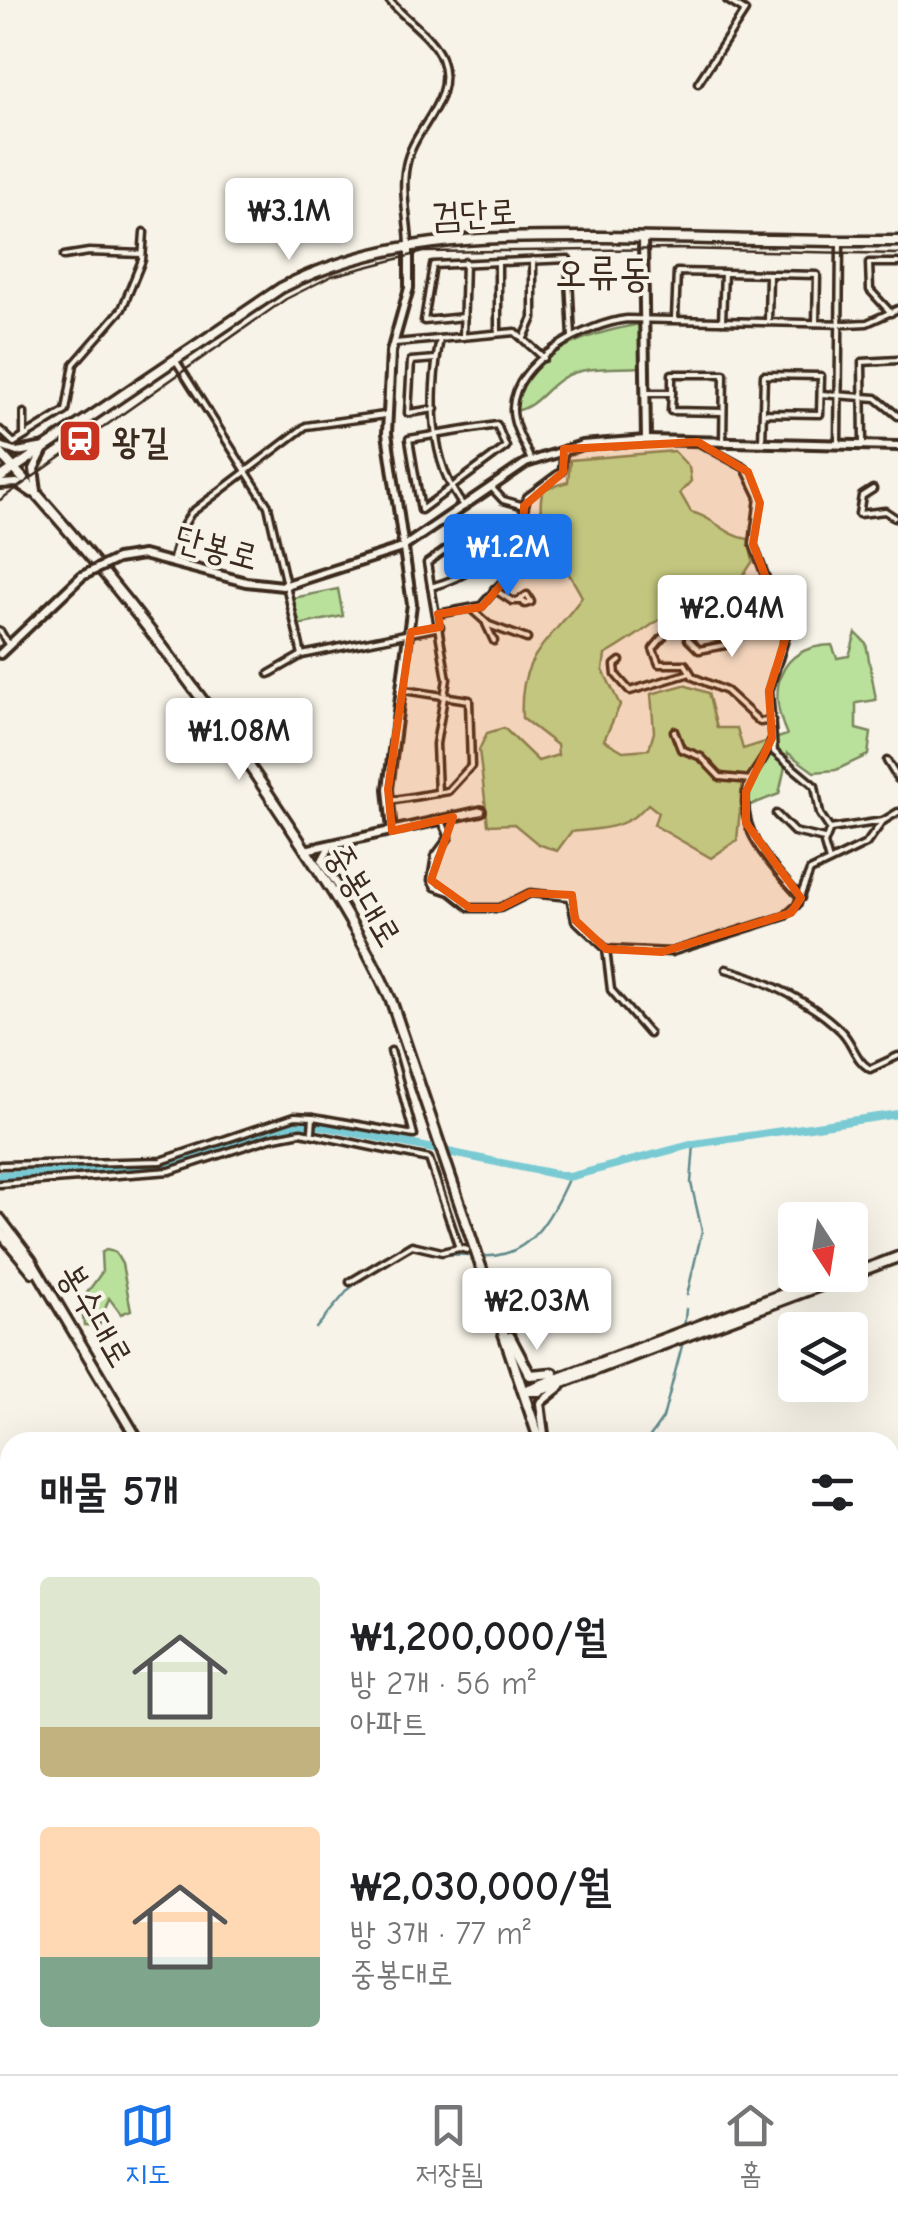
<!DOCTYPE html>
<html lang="ko">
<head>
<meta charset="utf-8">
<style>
	body { margin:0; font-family:"Comic Neue","Poor Story",sans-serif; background:#f6f6f6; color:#202124; height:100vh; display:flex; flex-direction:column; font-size:38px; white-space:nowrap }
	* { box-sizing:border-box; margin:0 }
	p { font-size:32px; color:#757577 }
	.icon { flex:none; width:55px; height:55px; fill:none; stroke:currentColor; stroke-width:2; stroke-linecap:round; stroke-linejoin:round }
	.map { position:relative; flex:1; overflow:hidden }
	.panel { position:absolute; left:0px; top:1432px; width:900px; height:642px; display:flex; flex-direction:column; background:#fff; border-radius:30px 30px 0 0; box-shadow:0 10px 40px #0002 }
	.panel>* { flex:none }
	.needle { width:65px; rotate:168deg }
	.fabs { position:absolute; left:778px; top:1202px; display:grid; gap:20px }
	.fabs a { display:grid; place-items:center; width:90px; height:90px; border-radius:10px; background:#fff; box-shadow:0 10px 40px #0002; font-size:50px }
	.price { position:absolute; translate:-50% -85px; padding:0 22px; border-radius:10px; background:#fff; color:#222; font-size:32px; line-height:65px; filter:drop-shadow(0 2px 5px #0008) }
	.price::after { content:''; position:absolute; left:50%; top:60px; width:30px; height:22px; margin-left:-15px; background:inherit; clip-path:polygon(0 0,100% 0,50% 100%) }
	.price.selected { background:#1a73e8; color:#fff }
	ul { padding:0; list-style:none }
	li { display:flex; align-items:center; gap:30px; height:250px; padding:0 40px }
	li span { display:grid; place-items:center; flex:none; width:280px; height:200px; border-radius:10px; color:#555 }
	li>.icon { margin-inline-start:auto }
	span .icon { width:120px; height:120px; fill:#fffc; stroke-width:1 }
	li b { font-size:42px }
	h2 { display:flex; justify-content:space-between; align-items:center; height:120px; padding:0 40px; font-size:42px }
	.dock { display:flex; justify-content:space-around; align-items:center; height:140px; border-top:2px solid #e0e0e0; background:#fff; font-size:28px; color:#757577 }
	.dock a { display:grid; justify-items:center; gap:5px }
	.dock .selected { color:#1a73e8 }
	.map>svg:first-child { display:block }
</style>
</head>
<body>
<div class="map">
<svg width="898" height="2074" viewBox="0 0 898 2074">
	<rect width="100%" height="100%" fill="#f7f3e8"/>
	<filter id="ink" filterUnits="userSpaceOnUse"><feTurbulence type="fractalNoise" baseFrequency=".01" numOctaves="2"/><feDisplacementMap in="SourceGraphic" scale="20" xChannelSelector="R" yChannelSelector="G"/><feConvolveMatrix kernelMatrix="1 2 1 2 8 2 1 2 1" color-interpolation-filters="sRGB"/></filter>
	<g filter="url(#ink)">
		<!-- green -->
		<g fill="#bae19c" stroke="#7a865d" stroke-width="2.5">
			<path d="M640 324V367C616 369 582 365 561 379 544 390 535 408 515 411 523 351 591 333 640 324Z"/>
			<path d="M674 451 689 467 691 481 680 493 691 512C714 517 724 535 748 539L753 561C727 604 704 593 667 615 646 628 627 643 605 655L603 670 620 705 604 740 623 751 649 749 654 732 651 694 684 685 708 693 717 728H737L743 749 787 735C767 691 777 647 832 645L837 658 849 656 856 633 866 643 876 700 856 703V729L871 733 868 755 836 770 814 772 788 753 779 794 740 809 737 840 711 858 654 825 658 812 648 804C625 830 603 828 571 832L557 851 538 844 514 824 488 825 479 750 487 733 504 728 538 761 558 755 557 745 522 718C518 654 549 644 582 597 566 564 531 527 543 489L568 482 570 460Z"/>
			<path d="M338 589 343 616 298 625 293 598Z"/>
			<path d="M106 1250 115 1252 122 1264 131 1310 121 1314 109 1298 99 1326 84 1325 81 1301 102 1272 101 1253Z"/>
			<path d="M0 1598H10V1790L0 1803Z"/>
			<path d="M898 1744V1906L890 1908V1755Z"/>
			<path d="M0 2032H10V2065H208L202 2074H0Z"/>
			<path d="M448 2065H749L763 2074H442L450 2071Z"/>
		</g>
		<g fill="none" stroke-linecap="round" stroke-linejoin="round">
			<!-- stream -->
			<g stroke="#608a8b" stroke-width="2.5">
				<path d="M480 1256C529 1260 551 1218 569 1177"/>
				<path d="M389 1261 416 1247 433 1254 472 1255"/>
				<path d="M687 1295 702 1231 691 1183 694 1144"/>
				<path d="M316 1328 349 1289 378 1267"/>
				<path d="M684 1329 686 1309"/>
				<path d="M646 1442 663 1418 683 1342"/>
				<path d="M891 2074 893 2068"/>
			</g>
			<!-- river -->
			<path stroke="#79cad3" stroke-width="8" d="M0 1175 162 1166 280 1126 318 1125 569 1177 694 1144 898 1114"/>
			<defs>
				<g id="minor">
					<path d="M389 0C404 19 432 35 441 58 457 101 413 127 406 166 401 190 408 219 409 244"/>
					<path d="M698 83 745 11 727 0"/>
					<path d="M64 256 89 252 142 254"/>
					<path d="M498 263V333"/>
					<path d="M891 313 870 290 869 263H898"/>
					<path d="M464 317 424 321 433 265 568 259 572 337"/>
					<path d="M675 318 677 272 817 275 816 323"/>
					<path d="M722 321 724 273"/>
					<path d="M768 322 769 274"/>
					<path d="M463 337 465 262"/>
					<path d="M524 338 533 318V260"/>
					<path d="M440 339C429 395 429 461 464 507"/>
					<path d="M395 343 515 332 544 358"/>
					<path d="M176 361 268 506 302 655"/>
					<path d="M646 393H672V374H724L723 443"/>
					<path d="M672 393 671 411 723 412"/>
					<path d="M821 394 876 398 898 416"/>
					<path d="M435 409 408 413 411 361 436 359"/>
					<path d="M497 425 506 447 421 510 409 439Z"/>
					<path d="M0 430 14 443 66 411 74 364 122 309 142 260 144 232"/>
					<path d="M24 436V413"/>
					<path d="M762 443 764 375 821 376 820 414 763 413"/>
					<path d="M701 444 745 468 759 497 753 544 787 633 769 691 774 752 815 786 820 814 830 829 883 821 898 812"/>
					<path d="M838 444 840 244"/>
					<path d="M863 444 862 362 898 360"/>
					<path d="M531 461C525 445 512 425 513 408 515 360 587 324 627 319L847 324 867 323 898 309"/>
					<path d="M491 487 503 500 524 506"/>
					<path d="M873 489 862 496 859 514 885 511 894 517"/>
					<path d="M173 559 180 531 191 513 306 426 385 415"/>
					<path d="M431 587C463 578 489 563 502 531"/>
					<path d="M494 589 512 601H521"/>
					<path d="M527 595 531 602 525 604 521 599Z"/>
					<path d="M471 609 489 625 527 639"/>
					<path d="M438 614 481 606 518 564 519 533 527 497 562 471 564 449"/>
					<path d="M486 624 494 641"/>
					<path d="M0 631 9 646"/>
					<path d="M663 637 653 649 659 664H685L693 677 726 691 760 722 772 720"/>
					<path d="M688 639 699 650 725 645 781 611"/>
					<path d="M620 661 615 665 616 675 630 691 690 673"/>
					<path d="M269 674 302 655 440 627"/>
					<path d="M674 731 681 749 701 757 720 777 751 780"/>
					<path d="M771 742C767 760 749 773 746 791 739 836 773 867 801 898"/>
					<path d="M887 761 898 779"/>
					<path d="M438 793 436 744 447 679 427 563 478 527 519 533"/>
					<path d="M389 801 448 791 471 766 469 700 404 690"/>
					<path d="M776 814 794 832 824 839"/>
					<path d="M441 819 449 837 435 856 431 880 435 887 450 892 470 908H500L530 893 570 897 575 920 606 949 611 990 649 1034"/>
					<path d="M829 861 824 844 830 829"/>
					<path d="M607 949 671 952 785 916 797 905 810 871 866 844 883 821"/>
					<path d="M726 969C764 979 814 1003 842 1032 854 1045 855 1060 870 1069L898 1056"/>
					<path d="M313 1117 414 1135 391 1051"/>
					<path d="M0 1165 161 1161 295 1116 313 1117 312 1131"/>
					<path d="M0 1184 170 1171 270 1138 301 1132 429 1159 459 1248 467 1250"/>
					<path d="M350 1282 412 1245 442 1252 459 1248"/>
					<path d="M890 1714H898"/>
					<path d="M785 2065 786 2074"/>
				</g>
				<g id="tertiary">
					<path d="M643 238 646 440"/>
					<path d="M0 446 17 452 45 447 34 469 37 492"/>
					<path d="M0 484 17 483 32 493"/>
					<path d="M143 555 246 582 283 586 402 548 526 463 582 445 646 440 898 446"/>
					<path d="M0 654 82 576"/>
					<path d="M392 831 388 789 412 604 387 433 391 352 409 288V246"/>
					<path d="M330 846 322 861 339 887V901"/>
					<path d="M305 850 481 811"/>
					<path d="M545 1442 540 1403 561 1386"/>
				</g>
				<g id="secondary">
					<path d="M0 453C106 569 201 691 287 822 325 879 363 937 391 1000L540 1442"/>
					<path d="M0 478 281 288C384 235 489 237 601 237 700 238 799 242 898 241"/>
					<path d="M0 1219 31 1260 139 1442"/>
					<path d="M0 1232 33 1272"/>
					<path d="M850 1275 898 1257"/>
					<path d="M510 1337 530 1375 553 1373"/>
					<path d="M524 1391H539L849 1275"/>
					<path d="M524 1391 834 1275"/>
					<path d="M890 2053 898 2057"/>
				</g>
			</defs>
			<!-- minor casing -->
			<use href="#minor" stroke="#3b2a1e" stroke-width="11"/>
			<!-- tertiary casing -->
			<use href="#tertiary" stroke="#3b2a1e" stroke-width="14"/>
			<!-- secondary casing -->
			<use href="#secondary" stroke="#3b2a1e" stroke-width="15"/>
			<!-- minor -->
			<use href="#minor" stroke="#f7f3e8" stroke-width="4"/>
			<!-- tertiary -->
			<use href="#tertiary" stroke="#f7f3e8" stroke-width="6"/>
			<!-- secondary -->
			<use href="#secondary" stroke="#f7f3e8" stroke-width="8"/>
			<!-- tram -->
			<path stroke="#3b2a1e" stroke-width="2.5" d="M0 500 286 299 332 276 424 252 677 249 898 254"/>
			<defs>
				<path id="tertiary-bridge" d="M82 576 117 559 143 555"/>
			</defs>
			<!-- tertiary-bridge casing -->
			<use href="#tertiary-bridge" stroke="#3b2a1e" stroke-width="14" stroke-linecap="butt"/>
			<!-- tertiary-bridge -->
			<use href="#tertiary-bridge" stroke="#f7f3e8" stroke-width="6"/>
		</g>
	</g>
	<!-- marked area -->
	<path fill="#e8590c" fill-opacity="0.2" stroke="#e8590c" stroke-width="8" stroke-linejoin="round" d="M698 442 748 472 760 503 753 544 787 633 769 691 772 738 746 792V823L801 898 791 913 662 952 606 949 575 920 572 895 530 893 500 908H470L431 880 453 817 392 831 388 789 411 632 440 627 438 614 482 607 522 560 524 506 563 472 564 449Z"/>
	<!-- icons -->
	<defs>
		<symbol id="station-square" viewBox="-11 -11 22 22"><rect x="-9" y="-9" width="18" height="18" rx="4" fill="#c8321e" stroke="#f7f3e8"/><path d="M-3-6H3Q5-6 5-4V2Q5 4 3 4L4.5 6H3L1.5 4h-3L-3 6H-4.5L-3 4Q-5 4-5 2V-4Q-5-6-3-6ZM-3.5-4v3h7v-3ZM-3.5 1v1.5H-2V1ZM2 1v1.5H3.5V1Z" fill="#fff"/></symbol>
	</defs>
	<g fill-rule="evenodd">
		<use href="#station-square" x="55" y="416" width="50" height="50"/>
	</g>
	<g text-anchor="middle" stroke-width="8" stroke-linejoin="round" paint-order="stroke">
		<!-- street labels -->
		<g font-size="35" fill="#3b2a1e" stroke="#f7f3e8">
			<text transform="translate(474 213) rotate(-3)" y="12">검단로</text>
			<text transform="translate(217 547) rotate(15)" y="12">단봉로</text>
			<text transform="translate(364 895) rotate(59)" y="12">중봉대로</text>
			<text transform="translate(96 1315) rotate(60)" y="12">봉수대로</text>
		</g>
		<!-- poi labels -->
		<g font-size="35" font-weight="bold" fill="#3b2a1e" stroke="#f7f3e8" text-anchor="start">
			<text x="112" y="453">왕길</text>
		</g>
		<!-- quarter labels -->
		<g font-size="40" fill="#3b2a1e" stroke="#f7f3e8">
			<text x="603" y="286">오류동</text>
		</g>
	</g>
</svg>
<div class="fabs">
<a><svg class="needle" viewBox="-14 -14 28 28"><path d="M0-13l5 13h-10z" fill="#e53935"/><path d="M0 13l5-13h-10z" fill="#757577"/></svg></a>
<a><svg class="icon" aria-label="layers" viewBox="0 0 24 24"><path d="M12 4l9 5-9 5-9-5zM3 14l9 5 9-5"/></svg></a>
</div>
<b class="price" style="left:289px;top:263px">₩3.1M</b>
<b class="price selected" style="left:508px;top:599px">₩1.2M</b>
<b class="price" style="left:732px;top:660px">₩2.04M</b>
<b class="price" style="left:239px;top:783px">₩1.08M</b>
<b class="price" style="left:537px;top:1353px">₩2.03M</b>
<section class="panel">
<h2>매물 5개<svg class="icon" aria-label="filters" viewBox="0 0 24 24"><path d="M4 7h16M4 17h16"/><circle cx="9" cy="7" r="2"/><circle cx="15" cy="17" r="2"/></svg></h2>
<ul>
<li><span style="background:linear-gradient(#dfe7d0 75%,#c2b280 0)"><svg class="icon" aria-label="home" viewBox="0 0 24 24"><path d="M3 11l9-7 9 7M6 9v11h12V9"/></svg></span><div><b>₩1,200,000/월</b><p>방 2개 · 56 m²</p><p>아파트</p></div></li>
<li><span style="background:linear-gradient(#ffd9b3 65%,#7fa58c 0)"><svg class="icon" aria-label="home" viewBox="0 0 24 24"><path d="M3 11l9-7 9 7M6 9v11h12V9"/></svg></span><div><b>₩2,030,000/월</b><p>방 3개 · 77 m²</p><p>중봉대로</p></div></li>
</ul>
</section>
</div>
<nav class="dock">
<a class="selected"><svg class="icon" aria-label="map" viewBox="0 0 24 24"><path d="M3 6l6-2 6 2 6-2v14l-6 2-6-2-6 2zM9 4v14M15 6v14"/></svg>지도</a>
<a><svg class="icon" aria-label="saved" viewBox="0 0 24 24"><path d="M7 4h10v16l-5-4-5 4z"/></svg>저장됨</a>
<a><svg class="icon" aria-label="home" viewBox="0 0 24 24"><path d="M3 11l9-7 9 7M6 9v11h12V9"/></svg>홈</a>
</nav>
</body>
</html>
